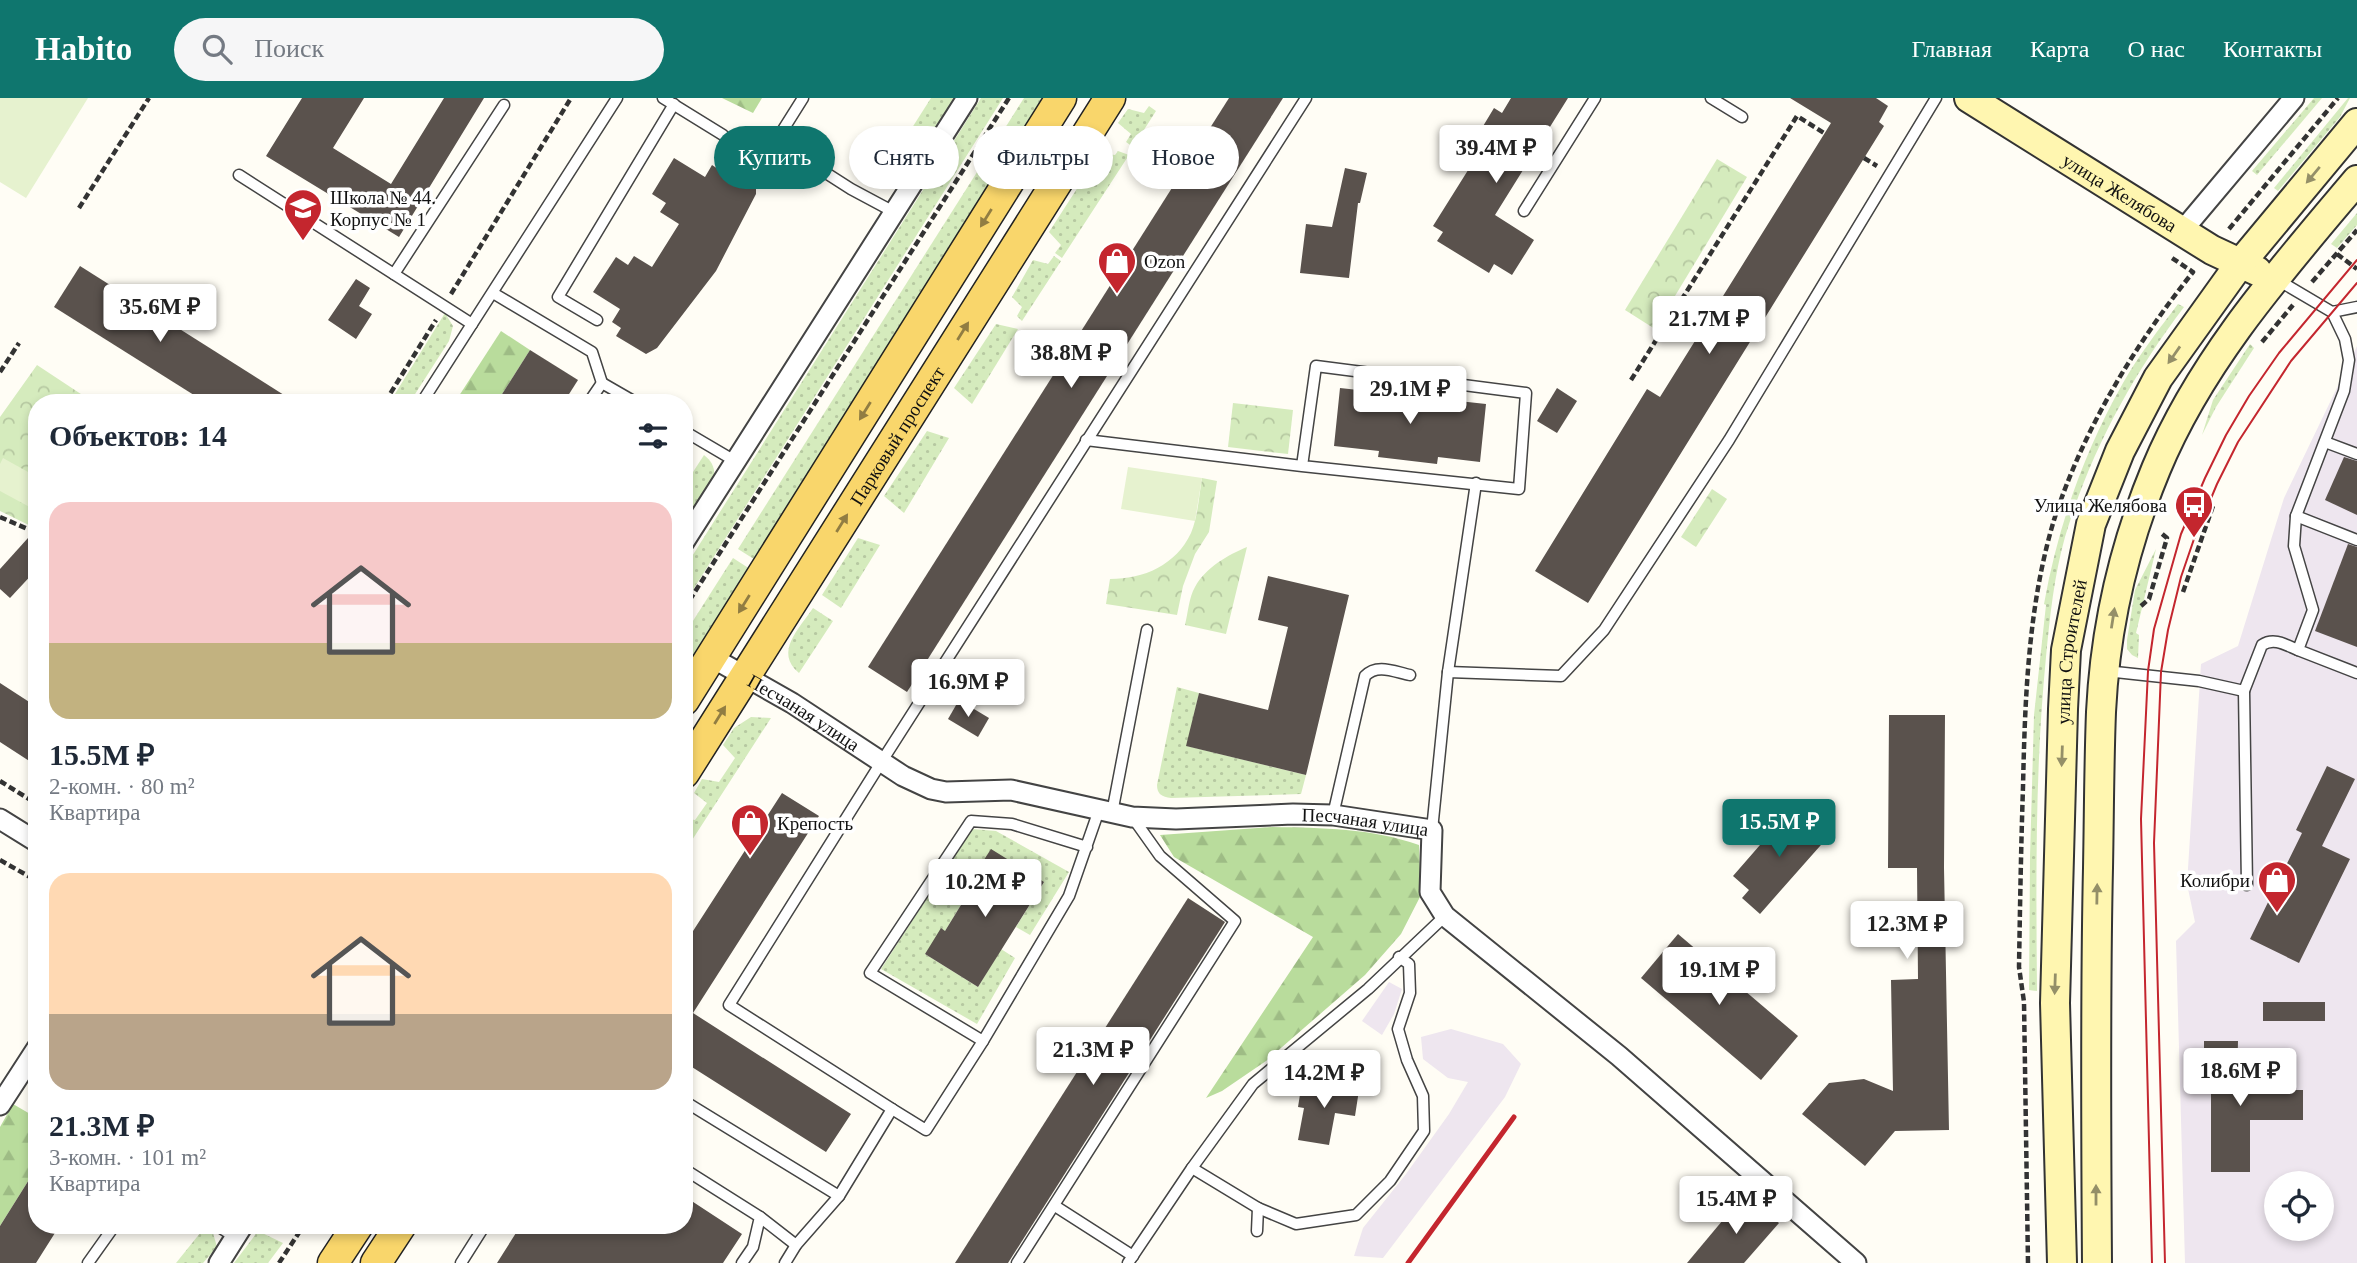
<!DOCTYPE html>
<html lang="ru">
<head>
<meta charset="utf-8">
<style>
	body { margin:0; font-family:"Times New Roman",serif; background:#f6f6f7; color:#1f2937; height:100vh; display:flex; flex-direction:column; font-size:26px; white-space:nowrap }
	* { box-sizing:border-box; margin:0 }
	p { font-size:23px; color:#747a83 }
	.icon { flex:none; width:38px; height:38px; fill:none; stroke:currentColor; stroke-width:2; stroke-linecap:round; stroke-linejoin:round }
	.map { position:relative; flex:1; overflow:hidden }
	.side { position:absolute; left:28px; top:296px; width:665px; height:840px; display:flex; flex-direction:column; background:#fff; border-radius:28px; box-shadow:0 4px 10px #0003 }
	.side>* { flex:none }
	.guide { position:absolute; left:714px; top:28px; width:665px; height:63px; display:flex; gap:14px }
	.tools { position:absolute; left:2264px; top:1073px; display:grid; gap:14px }
	.tools a { display:grid; place-items:center; width:70px; height:70px; border-radius:50%; background:#fff; box-shadow:0 4px 10px #0003; font-size:35px }
	.price { position:absolute; translate:-50% -60px; padding:0 16px; border-radius:7px; background:#fff; color:#222; font-size:23px; line-height:46px; filter:drop-shadow(0 2px 4px #0008) }
	.price::after { content:''; position:absolute; left:50%; top:42px; width:21px; height:16px; margin-left:-10px; background:inherit; clip-path:polygon(0 0,100% 0,50% 100%) }
	.price.selected { background:#0f766e; color:#fff }
	ul { padding:0; list-style:none }
	li { display:grid; align-content:center; gap:14px; height:371px; padding:0 21px }
	li span { display:grid; place-items:center; height:217px; border-radius:21px; color:#555 }
	li>.icon { margin-inline-start:auto }
	span .icon { width:126px; height:126px; fill:#fffc; stroke-width:1 }
	li b { font-size:30px }
	h2 { display:flex; justify-content:space-between; align-items:center; height:84px; padding:0 21px; font-size:30px }
	.tag { padding:0 24px; border-radius:32px; background:#fff; box-shadow:0 4px 10px #0003; font-size:24px; line-height:63px }
	.tag.selected { background:#0f766e; color:#fff }
	header { display:flex; align-items:center; gap:42px; box-sizing:border-box; height:98px; padding:0 35px; background:#0f766e; color:#fff }
	header strong { font-size:33px }
	nav { display:flex; gap:38px; margin-inline-start:auto; font-size:24px }
	.search { width:490px; height:63px; background:#f6f6f7; display:flex; align-items:center; gap:18px; box-sizing:border-box; padding:0 24px; border-radius:38px; color:#747a83; font-size:26px }
	.map>svg:first-child { display:block }
</style>
</head>
<body>
<header>
<strong>Habito</strong>
<div class="search"><svg class="icon" aria-label="search" viewBox="0 0 24 24"><circle cx="10" cy="10" r="6"/><path d="M15 15l6 6"/></svg>Поиск</div>
<nav><a>Главная</a><a>Карта</a><a>О нас</a><a>Контакты</a></nav>
</header>
<div class="map">
<svg width="2357" height="1165" viewBox="0 0 2357 1165">
	<defs>
		<pattern id="grass-dots" width="8" height="8" patternUnits="userSpaceOnUse" patternTransform="scale(1.75)"><rect width="8" height="8" fill="#d5ebbd"/><path d="M2 2h.1M6 6h.1" fill="none" stroke="#b6c8a1" stroke-width="1.8" stroke-linecap="round"/></pattern>
		<pattern id="forest-firs" width="22" height="20" patternUnits="userSpaceOnUse" patternTransform="scale(1.75)"><rect width="22" height="20" fill="#b9dc9c"/><path d="M5 1l3.5 6h-7zM16 11l3.5 6h-7z" fill="#9ebc85"/></pattern>
		<pattern id="park-crowns" width="20" height="18" patternUnits="userSpaceOnUse" patternTransform="scale(1.75)"><rect width="20" height="18" fill="#d5ebbd"/><path d="M2 6a3 3 0 1 1 6 0M12 15a3 3 0 1 1 6 0" fill="none" stroke="#b6c8a1"/></pattern>
	</defs>
	<rect width="100%" height="100%" fill="#fffdf5"/>
	<!-- industrial -->
	<g fill="#eee6ef" fill-rule="evenodd">
		<path d="M2357 248V1165H2185L2176 843 2195 824 2187 786 2201 566 2238 548 2284 400ZM2277 1085H2322V1130H2277Z"/>
		<path d="M1389 884 1402 891 1394 916 1382 937 1362 923Z"/>
		<path d="M1451 931 1503 946 1521 966 1505 999 1383 1160 1354 1158 1363 1130 1406 1076 1449 1016 1468 984 1448 980 1423 961 1421 939Z"/>
	</g>
	<!-- grass -->
	<g fill="url(#grass-dots)">
		<path d="M931 0H954L909 72 890 89 875 88Z"/>
		<path d="M981 0H1003L684 506V471Z"/>
		<path d="M1024 0H1050L757 463 738 451Z"/>
		<path d="M2314 0H2322L2257 77 2252 73Z"/>
		<path d="M2348 0H2350L2340 19 2278 93 2274 90Z"/>
		<path d="M1149 8 1156 13 1133 49 1126 44 1131 36 1118 25 1128 11 1144 15Z"/>
		<path d="M1118 53 1129 57 1062 160 1055 155 1061 147 1049 134 1100 55 1115 57Z"/>
		<path d="M2357 115V127L2337 150 2331 146Z"/>
		<path d="M1054 158 1061 163 1022 223 1017 218 1022 209 1012 199 1033 162 1048 166Z"/>
		<path d="M2178 206 2184 209C2131 279 2090 355 2065 439 2054 478 2050 518 2046 559 2035 670 2036 782 2037 893L2029 892 2030 759 2034 617 2046 507 2044 506C2058 428 2084 354 2123 285 2139 257 2159 231 2178 206Z"/>
		<path d="M445 215 453 228 449 243 410 304H390Z"/>
		<path d="M996 226 1018 231 972 306 954 290Z"/>
		<path d="M2250 246 2254 250 2216 309 2202 337 2213 302Z"/>
		<path d="M927 333 949 340 904 415 884 398Z"/>
		<path d="M704 357C714 365 716 373 713 385L684 430V388Z"/>
		<path d="M858 440 880 447 841 510 822 497Z"/>
		<path d="M2156 451 2136 535 2139 537 2138 560 2132 557 2127 551V542L2135 492Z"/>
		<path d="M733 460 750 471 684 575V537Z"/>
		<path d="M813 510 833 523 799 575C774 554 799 531 813 510Z"/>
		<path d="M1177 589 1199 595 1187 648 1306 677 1301 696 1171 700C1162 699 1157 696 1157 687Z"/>
		<path d="M751 619 771 620 685 753 684 720 695 722 707 705 694 695 702 681 719 684 735 660 723 647 734 630Z"/>
		<path d="M972 731 996 733 1069 774 1030 837 1016 829 1044 784 977 774 980 776 945 833 925 856 978 889 1001 851 1015 860 977 926 881 871Z"/>
		<path d="M205 1129 213 1135 217 1149 203 1165H176Z"/>
		<path d="M258 1133 283 1145 268 1165H234Z"/>
	</g>
	<!-- forest -->
	<g fill="url(#forest-firs)">
		<path d="M722 0H762L753 15Z"/>
		<path d="M501 233 530 252 497 304H455Z"/>
		<path d="M1272 729C1322 730 1371 730 1419 747L1421 797 1401 836 1365 877 1266 963 1222 993 1206 1000 1313 839 1174 759 1160 737Z"/>
		<path d="M13 1006 37 1020V1069L0 1128V1029Z"/>
	</g>
	<!-- park -->
	<g fill="url(#park-crowns)">
		<path d="M1717 61 1747 79 1655 231 1625 212Z"/>
		<path d="M37 267 93 304H37V431L0 413V319Z"/>
		<path d="M1233 305 1293 312 1288 356 1228 349Z"/>
		<path d="M1202 380 1217 383 1209 434 1195 456 1183 488 1177 517 1106 506 1110 481C1144 481 1176 467 1191 435 1198 418 1199 398 1202 380Z"/>
		<path d="M1712 391 1727 401 1696 449 1681 439Z"/>
		<path d="M1247 449 1226 536 1185 527C1188 515 1189 499 1195 489 1206 469 1228 457 1247 449Z"/>
	</g>
	<!-- pitch -->
	<g fill="#e6f2cf">
		<path d="M0 0H88L26 100 0 84Z"/>
		<path d="M3 360 37 379V413L0 393V366Z"/>
		<path d="M1128 369 1202 380 1195 423 1121 411Z"/>
	</g>
	<!-- building -->
	<g fill="#5a524d">
		<path d="M302 0H364L333 50 391 86 444 0H484L399 139 266 58Z"/>
		<path d="M1229 0H1283L907 594 868 569Z"/>
		<path d="M1511 0H1568L1495 117 1534 142 1512 177 1494 166 1489 175 1437 143 1443 134 1433 128 1470 69 1462 63 1494 10 1502 15Z"/>
		<path d="M1790 0H1876L1888 8 1879 24 1884 28 1588 505 1535 473 1647 291 1660 299 1831 25Z"/>
		<path d="M674 60 705 79 712 67 721 73 727 64 756 82V96L716 173 657 250 646 256 616 238 621 230 612 224 620 211 593 194 616 159 628 167 634 158 652 169 679 126 660 114 666 105 652 96Z"/>
		<path d="M1345 70 1367 75 1360 105H1358L1349 180 1300 175 1306 126 1332 129Z"/>
		<path d="M80 168 295 304H205L54 209Z"/>
		<path d="M356 181 370 190 359 208 372 216 356 241 328 222Z"/>
		<path d="M530 252 578 282 564 304H497Z"/>
		<path d="M1340 290 1486 306 1480 364 1438 359 1437 366 1378 359 1379 353 1334 348Z"/>
		<path d="M1557 290 1577 303 1557 335 1537 323Z"/>
		<path d="M2344 359 2357 363V417L2325 402Z"/>
		<path d="M37 430V471L10 500 0 491V471Z"/>
		<path d="M2348 446 2357 449V549L2315 533Z"/>
		<path d="M1268 478 1349 497 1306 677 1186 648 1199 595 1268 612 1288 529 1258 522Z"/>
		<path d="M0 585 37 609V668L0 644Z"/>
		<path d="M959 602 989 620 978 639 948 621Z"/>
		<path d="M1889 617H1945L1944 770 1949 1032 1895 1033 1865 1068 1802 1016 1829 985 1864 981 1893 993 1891 882 1918 881 1917 770H1888Z"/>
		<path d="M2327 668 2355 681 2322 748 2350 761 2299 865 2250 841 2302 735 2296 732Z"/>
		<path d="M782 695 819 718 693 915 851 1016 826 1054 684 964V847Z"/>
		<path d="M1793 709 1828 739 1760 816 1742 800 1749 792 1733 778Z"/>
		<path d="M991 751 1044 784 978 889 925 856 941 830 945 833 980 776 976 774Z"/>
		<path d="M1188 800 1225 824 1008 1165H955Z"/>
		<path d="M1678 836 1798 938 1761 982 1641 880Z"/>
		<rect x="2263" y="904" width="62" height="19"/>
		<path d="M2204 943H2238L2237 984H2250V992H2303V1022H2250V1074H2211V977H2204Z"/>
		<path d="M1302 984 1359 992 1355 1018 1335 1015 1329 1047 1298 1042 1304 1010 1298 1009Z"/>
		<path d="M37 1069V1127H60L36 1165H0V1128Z"/>
		<path d="M684 1098 742 1136 723 1165H497L521 1127H684Z"/>
		<path d="M1743 1098 1779 1125 1744 1165H1687Z"/>
	</g>
	<g fill="none" stroke-linecap="round" stroke-linejoin="round">
		<defs>
			<g id="lane">
				<path d="M663 0 723 37"/>
				<path d="M803 0 776 43 851 91 894 114"/>
				<path d="M1711 0 1742 19"/>
				<path d="M239 77 472 226"/>
				<path d="M1524 113 1595 0"/>
				<path d="M394 176 504 7"/>
				<path d="M2276 181 2332 214 2357 209"/>
				<path d="M493 195 592 254 602 285"/>
				<path d="M2332 214 2345 241 2349 262 2344 293 2296 418 2294 448 2313 512 2298 552 2357 575"/>
				<path d="M597 222 558 199 674 6"/>
				<path d="M422 304 617 0"/>
				<path d="M589 304 602 285 635 304"/>
				<path d="M684 333 735 363"/>
				<path d="M1086 342 1302 368 1519 391 1526 295 1316 268 1302 368"/>
				<path d="M2325 344 2357 356"/>
				<path d="M2296 418 2357 442"/>
				<path d="M2106 573 2199 583 2244 593"/>
				<path d="M1448 574 1476 385"/>
				<path d="M1112 715 1147 532"/>
				<path d="M1333 717 1365 578C1377 565 1395 574 1410 577"/>
				<path d="M1432 732 1448 574 1561 578 1604 532 1729 342 1936 0"/>
				<path d="M1087 749 1012 726 971 723 870 875 983 943 1069 798 1099 712"/>
				<path d="M2247 787 2244 593 2262 547C2274 539 2286 547 2298 552"/>
				<path d="M684 1003 839 1098"/>
				<path d="M892 1011 926 1032 983 943"/>
				<path d="M1192 1070 1258 1110 1296 1126 1356 1117 1390 1083 1424 1033 1423 998 1407 962 1398 931 1410 895 1409 866 1399 859"/>
				<path d="M684 1071 760 1119 753 1149 742 1165"/>
				<path d="M1055 1108 1133 1158"/>
				<path d="M760 1119 796 1147"/>
				<path d="M216 1127 235 1139"/>
				<path d="M1257 1133 1258 1110"/>
				<path d="M88 1165 115 1127"/>
				<path d="M461 1165 485 1127"/>
				<path d="M785 1165 796 1147 839 1098 892 1011 729 907 882 663 1306 0"/>
				<path d="M1017 1165 1235 823 1160 758 1133 720"/>
				<path d="M1128 1165 1192 1070 1253 986 1368 891 1445 818"/>
			</g>
			<g id="street">
				<path d="M2183 132 2294 0"/>
				<path d="M684 444 967 0"/>
				<path id="s1" d="M711 559 792 605 903 678 931 691 946 694 1011 692 1132 719 1176 721 1293 716 1333 717 1432 732 1430 794 1445 818 1619 958 1856 1165"/>
				<path d="M0 721 37 744"/>
				<path d="M0 1007 37 950"/>
				<path d="M219 1165 243 1127"/>
			</g>
			<g id="secondary">
				<path id="s2" d="M1969 0 2212 152 2257 173"/>
				<path id="s3" d="M2062 1165 2055 905 2063 611 2066 552 2091 426 2120 353 2158 280 2239 167 2357 25"/>
				<path d="M2097 1165C2096 1033 2095 902 2098 770 2099 718 2099 666 2101 614 2105 531 2124 448 2156 371 2201 262 2282 171 2357 82"/>
			</g>
			<g id="primary">
				<path d="M684 602 1061 0"/>
				<path id="s4" d="M684 675 1110 0"/>
				<path d="M333 1165 358 1127"/>
				<path d="M376 1165 401 1127"/>
			</g>
		</defs>
		<!-- lane casing -->
		<use href="#lane" stroke="#444" stroke-width="13"/>
		<!-- street casing -->
		<use href="#street" stroke="#444" stroke-width="23"/>
		<!-- secondary casing -->
		<use href="#secondary" stroke="#333" stroke-width="32"/>
		<!-- primary casing -->
		<use href="#primary" stroke="#222" stroke-width="33"/>
		<!-- path -->
		<g stroke="#333" stroke-width="4.5" stroke-dasharray="7 3.5" stroke-linecap="butt">
			<path d="M1154 31 1193 56"/>
			<path d="M1864 60 1877 68"/>
			<path d="M79 110 149 0"/>
			<path d="M2229 131 2338 0"/>
			<path d="M2337 156 2357 171"/>
			<path d="M2312 184 2357 132"/>
			<path d="M451 196 571 0"/>
			<path d="M2262 244 2293 207"/>
			<path d="M0 274 19 245"/>
			<path d="M1631 282 1797 18 1824 35"/>
			<path d="M385 304 436 222"/>
			<path d="M0 419 37 435"/>
			<path d="M2183 494 2213 408"/>
			<path d="M2141 508 2149 501 2167 440 2160 434"/>
			<path d="M684 511 1009 0"/>
			<path d="M0 683 37 706"/>
			<path d="M0 762 37 783"/>
			<path d="M279 1165 304 1127"/>
			<path d="M2028 1165 2024 904 2019 869C2020 809 2021 749 2023 689 2025 600 2028 508 2054 422 2083 332 2134 248 2193 174L2172 160"/>
		</g>
		<!-- lane -->
		<use href="#lane" stroke="#fff" stroke-width="10"/>
		<!-- street -->
		<use href="#street" stroke="#fff" stroke-width="19"/>
		<!-- secondary -->
		<use href="#secondary" stroke="#fff6b0" stroke-width="28"/>
		<!-- primary -->
		<use href="#primary" stroke="#f9d66b" stroke-width="30"/>
		<!-- tram -->
		<g stroke="#c4262e" stroke-width="2">
			<path d="M2152 1165 2141 721 2148 573 2154 531 2181 436 2205 380 2226 337 2249 298 2279 255 2357 162"/>
			<path d="M2165 1165 2154 745 2161 574 2168 532 2181 479 2194 441 2217 386 2238 344 2291 263 2357 185"/>
		</g>
		<!-- rail -->
		<path stroke="#c4262e" stroke-width="5" d="M1408 1165 1514 1019"/>
	</g>
	<!-- one-way arrows -->
	<defs><path id="oneway-solid" d="M-6-.8H1V-3.2L6.5 0L1 3.2V.8H-6Z" transform="scale(1.75)"/></defs>
	<g fill="#948f68">
		<use href="#oneway-solid" transform="translate(2313 77) rotate(130)"/>
		<use href="#oneway-solid" transform="translate(2174 257) rotate(125)"/>
		<use href="#oneway-solid" transform="translate(2113 520) rotate(-81)"/>
		<use href="#oneway-solid" transform="translate(2062 658) rotate(92)"/>
		<use href="#oneway-solid" transform="translate(2097 796) rotate(-89)"/>
		<use href="#oneway-solid" transform="translate(2055 886) rotate(92)"/>
		<use href="#oneway-solid" transform="translate(2096 1097) rotate(-90)"/>
	</g>
	<g fill="#917d42">
		<use href="#oneway-solid" transform="translate(986 120) rotate(122)"/>
		<use href="#oneway-solid" transform="translate(963 233) rotate(-58)"/>
		<use href="#oneway-solid" transform="translate(865 313) rotate(122)"/>
		<use href="#oneway-solid" transform="translate(842 425) rotate(-58)"/>
		<use href="#oneway-solid" transform="translate(744 506) rotate(122)"/>
		<use href="#oneway-solid" transform="translate(720 617) rotate(-58)"/>
	</g>
	<!-- icons -->
	<defs>
		<symbol id="school-pin" viewBox="-11 -11 22 30"><path d="M0 17L-7.5 6A9.5 9.5 0 1 1 7.5 6Z" fill="#c4262e" stroke="#fff"/><path d="M0-5L7-2L0 1L-7-2ZM-4 1L0 2.5L4 1V4Q0 6-4 4Z" fill="#fff"/></symbol>
		<symbol id="shop-pin" viewBox="-11 -11 22 30"><path d="M0 17L-7.5 6A9.5 9.5 0 1 1 7.5 6Z" fill="#c4262e" stroke="#fff"/><path d="M-5-2.5h2.3a2.7 3.5 0 0 1 5.4 0H5L5.5 6h-11ZM-1.5-2.5h3a1.5 2.3 0 0 0-3 0Z" fill="#fff"/></symbol>
		<symbol id="bus-pin" viewBox="-11 -11 22 30"><path d="M0 17L-7.5 6A9.5 9.5 0 1 1 7.5 6Z" fill="#c4262e" stroke="#fff"/><path d="M-5-6H5V4H4V6H2V4H-2V6H-4V4H-5ZM-3.5-4V0h7V-4ZM-3.5 1.2v1.5H-2V1.2ZM2 1.2v1.5H3.5V1.2Z" fill="#fff"/></symbol>
	</defs>
	<g fill-rule="evenodd">
		<use href="#school-pin" x="281" y="88" width="44" height="60"/>
		<use href="#shop-pin" x="1095" y="141" width="44" height="60"/>
		<use href="#bus-pin" x="2172" y="385" width="44" height="60"/>
		<use href="#shop-pin" x="728" y="703" width="44" height="60"/>
		<use href="#shop-pin" x="2255" y="760" width="44" height="60"/>
	</g>
	<g text-anchor="middle" stroke-width="7" stroke-linejoin="round" paint-order="stroke">
		<!-- street labels -->
		<g font-size="19" fill="#111" stroke="#fff">
			<text dy="7" stroke="none"><textPath href="#s2" startOffset="178">улица Желябова</textPath></text>
			<text dy="7" stroke="none"><textPath href="#s4" startOffset="399">Парковый проспект</textPath></text>
			<text dy="7" stroke="none"><textPath href="#s3" startOffset="612">улица Строителей</textPath></text>
			<text dy="7" stroke="none"><textPath href="#s1" startOffset="108">Песчаная улица</textPath></text>
			<text dy="7" stroke="none"><textPath href="#s1" startOffset="695">Песчаная улица</textPath></text>
		</g>
		<!-- poi labels -->
		<g font-size="19" fill="#111" stroke="#fff" text-anchor="start">
			<text x="330" y="106">Школа № 44.<tspan x="330" dy="22">Корпус № 1</tspan></text>
			<text x="1144" y="170">Ozon</text>
			<text x="2167" y="414" text-anchor="end">Улица Желябова</text>
			<text x="777" y="732">Крепость</text>
			<text x="2250" y="789" text-anchor="end">Колибри</text>
		</g>
	</g>
</svg>
<div class="tools">
<a><svg class="icon" aria-label="locate" viewBox="0 0 24 24"><circle cx="12" cy="12" r="6"/><path d="M12 2v4M12 18v4M2 12h4M18 12h4"/></svg></a>
</div>
<b class="price" style="left:1496px;top:87px">39.4M ₽</b>
<b class="price" style="left:160px;top:246px">35.6M ₽</b>
<b class="price" style="left:1709px;top:258px">21.7M ₽</b>
<b class="price" style="left:1071px;top:292px">38.8M ₽</b>
<b class="price" style="left:1410px;top:328px">29.1M ₽</b>
<b class="price" style="left:968px;top:621px">16.9M ₽</b>
<b class="price selected" style="left:1779px;top:761px">15.5M ₽</b>
<b class="price" style="left:985px;top:821px">10.2M ₽</b>
<b class="price" style="left:1907px;top:863px">12.3M ₽</b>
<b class="price" style="left:1719px;top:909px">19.1M ₽</b>
<b class="price" style="left:1093px;top:989px">21.3M ₽</b>
<b class="price" style="left:2240px;top:1010px">18.6M ₽</b>
<b class="price" style="left:1324px;top:1012px">14.2M ₽</b>
<b class="price" style="left:1736px;top:1138px">15.4M ₽</b>
<div class="guide">
<a class="tag selected">Купить</a>
<a class="tag">Снять</a>
<a class="tag">Фильтры</a>
<a class="tag">Новое</a>
</div>
<section class="side">
<h2>Объектов: 14<svg class="icon" aria-label="filters" viewBox="0 0 24 24"><path d="M4 7h16M4 17h16"/><circle cx="9" cy="7" r="2"/><circle cx="15" cy="17" r="2"/></svg></h2>
<ul>
<li><span style="background:linear-gradient(#f6c9c9 65%,#c2b280 0)"><svg class="icon" aria-label="home" viewBox="0 0 24 24"><path d="M3 11l9-7 9 7M6 9v11h12V9"/></svg></span><div><b>15.5M ₽</b><p>2-комн. · 80 m²</p><p>Квартира</p></div></li>
<li><span style="background:linear-gradient(#ffd9b3 65%,#b9a48a 0)"><svg class="icon" aria-label="home" viewBox="0 0 24 24"><path d="M3 11l9-7 9 7M6 9v11h12V9"/></svg></span><div><b>21.3M ₽</b><p>3-комн. · 101 m²</p><p>Квартира</p></div></li>
</ul>
</section>
</div>
</body>
</html>
